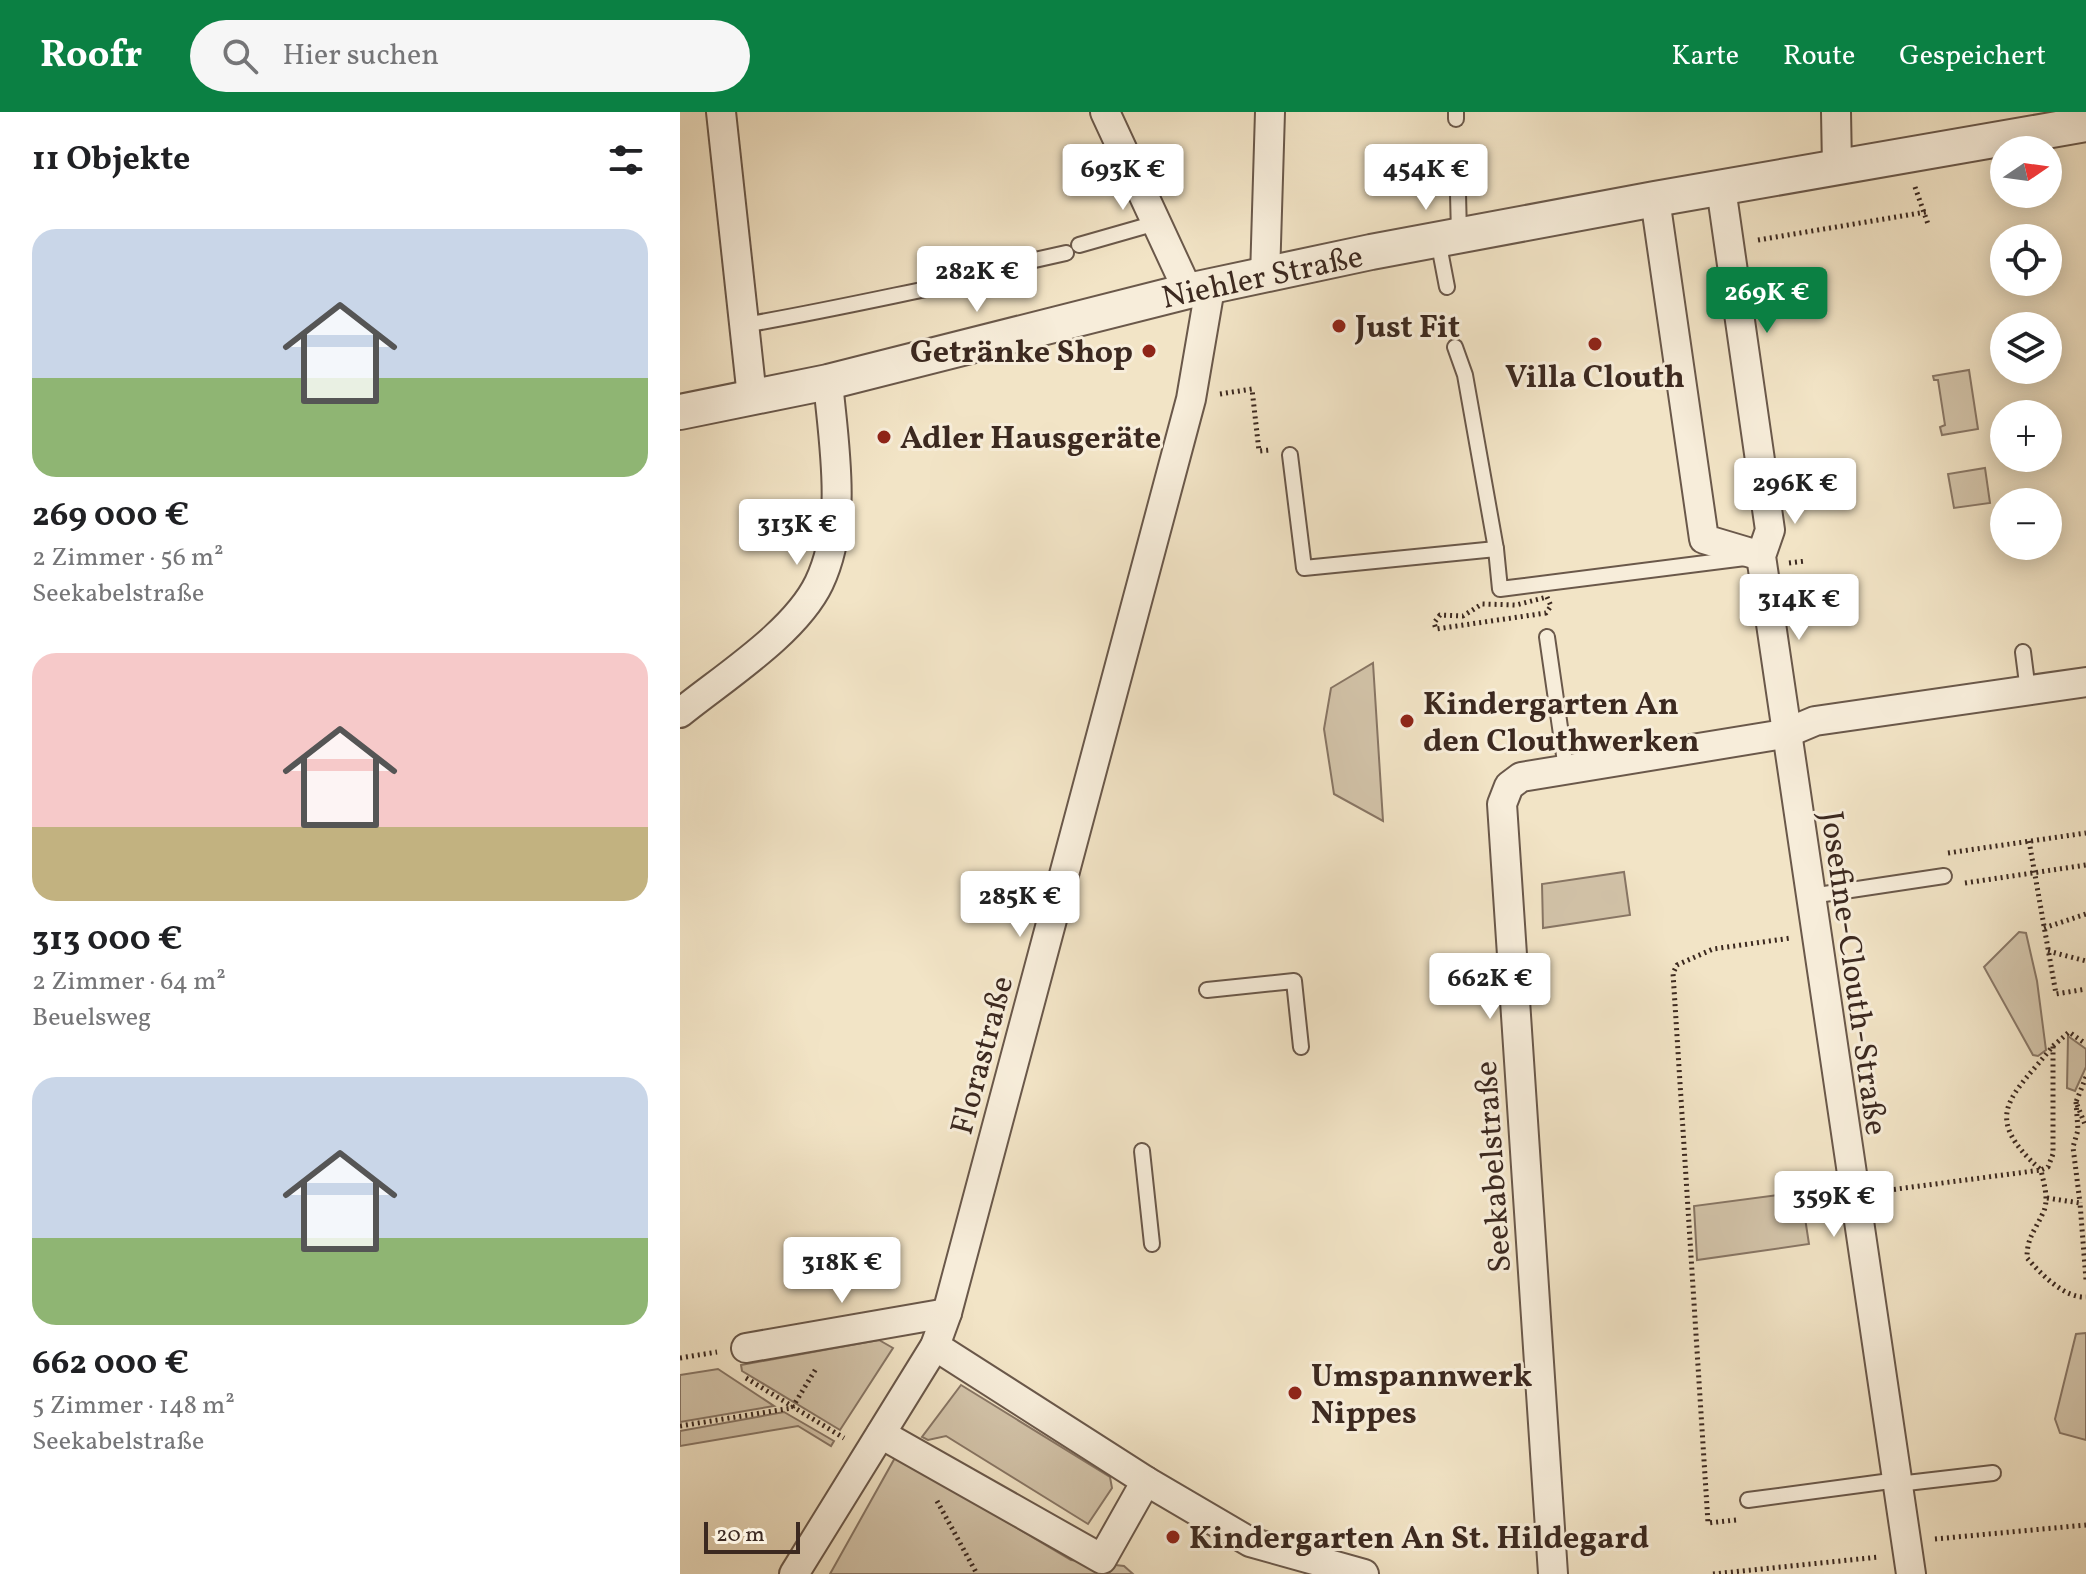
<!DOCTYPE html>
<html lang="de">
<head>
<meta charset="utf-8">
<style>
	body { margin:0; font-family:Vollkorn,serif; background:#f6f6f6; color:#202124; height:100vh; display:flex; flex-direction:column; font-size:30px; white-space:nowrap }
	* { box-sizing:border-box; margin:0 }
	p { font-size:26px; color:#757577 }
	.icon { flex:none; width:44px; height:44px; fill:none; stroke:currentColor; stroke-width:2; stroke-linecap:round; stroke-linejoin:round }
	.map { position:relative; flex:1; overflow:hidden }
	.side { display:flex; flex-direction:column; background:#fff; width:680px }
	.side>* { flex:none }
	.needle { width:52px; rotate:77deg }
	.buttons { position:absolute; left:1310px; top:24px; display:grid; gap:16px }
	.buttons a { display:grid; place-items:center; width:72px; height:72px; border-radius:50%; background:#fff; box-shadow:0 4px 20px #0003; font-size:40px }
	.scale { position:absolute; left:24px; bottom:20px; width:96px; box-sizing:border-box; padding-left:8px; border:4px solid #3c2920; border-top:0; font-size:22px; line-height:28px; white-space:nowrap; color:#3c2920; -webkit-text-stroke:6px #f7edda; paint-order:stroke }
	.price { position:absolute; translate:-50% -68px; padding:0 18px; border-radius:8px; background:#fff; color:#222; font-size:26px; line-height:52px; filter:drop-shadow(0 2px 4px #0008) }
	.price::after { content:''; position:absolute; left:50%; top:48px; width:24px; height:18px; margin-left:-12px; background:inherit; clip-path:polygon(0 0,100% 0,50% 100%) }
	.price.active { background:#0b8043; color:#fff }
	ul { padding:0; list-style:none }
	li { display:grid; align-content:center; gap:16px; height:424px; padding:0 32px }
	li span { display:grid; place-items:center; height:248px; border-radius:24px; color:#555 }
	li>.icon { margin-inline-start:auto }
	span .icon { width:144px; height:144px; fill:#fffc; stroke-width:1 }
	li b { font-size:34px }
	h2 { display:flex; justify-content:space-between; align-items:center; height:96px; padding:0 32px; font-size:34px }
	header { display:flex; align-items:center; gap:48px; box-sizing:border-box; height:112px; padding:0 40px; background:#0b8043; color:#fff }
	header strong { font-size:38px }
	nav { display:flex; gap:44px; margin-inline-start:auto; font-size:28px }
	.search { width:560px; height:72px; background:#f6f6f6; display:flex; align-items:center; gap:20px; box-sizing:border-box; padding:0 28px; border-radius:44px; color:#757577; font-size:30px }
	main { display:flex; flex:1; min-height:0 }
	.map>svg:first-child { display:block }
</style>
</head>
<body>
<header>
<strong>Roofr</strong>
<div class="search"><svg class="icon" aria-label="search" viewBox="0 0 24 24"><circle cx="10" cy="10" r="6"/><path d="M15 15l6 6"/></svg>Hier suchen</div>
<nav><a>Karte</a><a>Route</a><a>Gespeichert</a></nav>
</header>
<main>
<section class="side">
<h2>11 Objekte<svg class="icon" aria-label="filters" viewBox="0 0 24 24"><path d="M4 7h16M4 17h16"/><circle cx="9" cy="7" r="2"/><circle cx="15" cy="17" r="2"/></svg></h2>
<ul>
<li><span style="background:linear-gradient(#c9d6e8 60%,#8fb573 0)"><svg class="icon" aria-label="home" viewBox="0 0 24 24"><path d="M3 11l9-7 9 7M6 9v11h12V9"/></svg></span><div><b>269 000 €</b><p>2 Zimmer · 56 m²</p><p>Seekabelstraße</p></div></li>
<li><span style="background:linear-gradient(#f6c9c9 70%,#c2b280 0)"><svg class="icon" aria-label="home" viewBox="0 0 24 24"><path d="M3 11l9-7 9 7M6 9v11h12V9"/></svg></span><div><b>313 000 €</b><p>2 Zimmer · 64 m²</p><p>Beuelsweg</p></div></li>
<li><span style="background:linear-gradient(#c9d6e8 65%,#8fb573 0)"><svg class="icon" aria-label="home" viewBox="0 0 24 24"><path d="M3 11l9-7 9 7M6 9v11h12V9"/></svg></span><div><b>662 000 €</b><p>5 Zimmer · 148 m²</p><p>Seekabelstraße</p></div></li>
</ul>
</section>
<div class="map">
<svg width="1406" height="1462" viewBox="0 0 1406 1462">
	<rect width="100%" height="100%" fill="#f2e4c6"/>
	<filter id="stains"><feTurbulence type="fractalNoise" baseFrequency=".0025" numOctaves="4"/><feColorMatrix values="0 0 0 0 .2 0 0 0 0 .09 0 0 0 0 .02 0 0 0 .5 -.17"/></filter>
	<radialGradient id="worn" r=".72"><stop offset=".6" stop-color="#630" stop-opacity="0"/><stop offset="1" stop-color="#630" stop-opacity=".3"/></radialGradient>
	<!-- green -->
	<g fill="#d3c4aa" stroke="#887665" stroke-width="2">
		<path d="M1289 258 1298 317 1262 323 1260 315 1265 313 1258 268H1254L1253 264Z"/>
		<path d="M1305 356 1310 391 1274 396 1268 362Z"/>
		<path d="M693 551 703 709 654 682 644 617 651 576Z"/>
		<path d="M944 760 950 803 863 816 862 772Z"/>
		<path d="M1339 820 1346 821 1357 869 1366 938 1358 944 1353 943 1304 855Z"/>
		<path d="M1388 924 1406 937V955L1395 979 1387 976Z"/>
		<path d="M1121 1080 1129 1132 1017 1148 1014 1094Z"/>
		<path d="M1406 1221V1328L1380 1321 1375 1307 1396 1222Z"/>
		<path d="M199 1228 213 1236 160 1318 62 1259 61 1253Z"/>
		<path d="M38 1257 94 1294 0 1310V1263Z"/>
		<path d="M281 1273 430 1365 432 1376 408 1412 266 1324 248 1328 242 1325Z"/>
		<path d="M104 1300 154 1329 151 1334 118 1314 0 1334V1319Z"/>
		<path d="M216 1344 391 1448 444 1454 453 1462H150Z"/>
	</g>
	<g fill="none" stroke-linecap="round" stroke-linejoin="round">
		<defs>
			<g id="service">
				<path d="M776 7V0"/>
				<path d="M778 81 779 123"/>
				<path d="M758 128 767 175"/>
				<path d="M399 133 476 111"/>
				<path d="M310 158 386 141"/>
				<path d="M64 213C147 199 228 180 311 164"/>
				<path d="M775 235 785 263 816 437"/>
				<path d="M610 343 624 456 816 437 820 477 1065 446"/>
				<path d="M867 525 886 657"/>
				<path d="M1343 540 1348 579"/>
				<path d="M1131 784 1264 764"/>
				<path d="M527 878 614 869 621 935"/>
				<path d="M462 1039 472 1132"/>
				<path d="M1218 1372 1313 1361"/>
				<path d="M1068 1388 1218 1368"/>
			</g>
			<g id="minor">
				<path d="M41 0 72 285"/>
				<path d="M425 0 508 179"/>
				<path d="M1156 0 1157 54"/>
				<path d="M1041 76 1090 418 1081 444 1231 1462"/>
				<path d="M975 87 1024 427 1081 444"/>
				<path d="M585 165 590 0"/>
				<path d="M0 601C43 566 115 521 139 471 168 410 154 335 148 270"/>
				<path d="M66 1236 267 1201"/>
				<path d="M201 1322 422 1447 466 1369 255 1234"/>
				<path d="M466 1369 570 1430 684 1462"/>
				<path d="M114 1462 255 1234 267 1201 511 287 530 176"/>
				<path d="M873 1462 822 692 829 674 841 665 1104 622 1135 609 1406 570"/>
			</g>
			<path id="tertiary" d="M0 300 148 270 508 179 691 140 975 87 1406 12"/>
		</defs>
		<!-- service casing -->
		<use href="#service" stroke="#6a584a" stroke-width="18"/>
		<!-- minor casing -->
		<use href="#minor" stroke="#6a584a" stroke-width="32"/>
		<!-- tertiary casing -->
		<use href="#tertiary" stroke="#6a584a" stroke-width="38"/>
		<!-- path -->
		<g stroke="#3c2920" stroke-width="5" stroke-dasharray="2 4" stroke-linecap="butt">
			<path d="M1235 75 1248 112"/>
			<path d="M1078 128 1246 100"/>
			<path d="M540 282 572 277 579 339 590 338"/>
			<path d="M1109 451 1126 449"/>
			<path d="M867 485 871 494 866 501 756 517 754 511 760 503 783 504 802 492 836 493Z"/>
			<path d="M1349 729 1376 882 1406 877"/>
			<path d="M1268 741 1406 721"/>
			<path d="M1285 771 1406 753"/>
			<path d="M1364 816 1406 802"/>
			<path d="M1368 839 1406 849"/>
			<path d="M1373 934 1389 920 1406 932"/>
			<path d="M1406 965 1396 990 1406 1015"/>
			<path d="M1396 990 1398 1018 1393 1035 1400 1091"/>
			<path d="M1202 1079 1361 1058C1299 1003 1332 985 1373 934V1042L1368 1055 1361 1058C1364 1073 1370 1089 1362 1103 1354 1120 1347 1126 1347 1146 1361 1162 1384 1186 1406 1185"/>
			<path d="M1367 1086 1400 1091 1406 1168"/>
			<path d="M0 1246 37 1240"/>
			<path d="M66 1266 164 1326"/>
			<path d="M0 1314 112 1296 137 1255"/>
			<path d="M257 1389 297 1462"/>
			<path d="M1056 1408 1028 1411 993 861 997 853 1033 837 1111 826"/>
			<path d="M1255 1427 1406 1413"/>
			<path d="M1033 1462 1199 1445"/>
		</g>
		<!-- service -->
		<use href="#service" stroke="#f7edda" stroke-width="14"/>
		<!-- minor -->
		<use href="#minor" stroke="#f7edda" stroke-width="28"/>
		<!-- tertiary -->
		<use href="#tertiary" stroke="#f7edda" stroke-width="34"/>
	</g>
	<!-- markers -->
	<g fill="#8f2418" stroke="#f7edda" stroke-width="3">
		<circle cx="659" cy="214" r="8"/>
		<circle cx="915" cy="232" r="8"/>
		<circle cx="469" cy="239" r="8"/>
		<circle cx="204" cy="325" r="8"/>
		<circle cx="727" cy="609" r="8"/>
		<circle cx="615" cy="1281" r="8"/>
		<circle cx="493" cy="1425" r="8"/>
	</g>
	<g text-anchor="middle" stroke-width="6" stroke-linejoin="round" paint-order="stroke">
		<!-- street labels -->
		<g font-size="32" fill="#3c2920" stroke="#f7edda">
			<text transform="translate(582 164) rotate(-12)" y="11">Niehler Straße</text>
			<text transform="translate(1175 861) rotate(82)" y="11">Josefine-Clouth-Straße</text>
			<text transform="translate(301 943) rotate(-75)" y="11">Florastraße</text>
			<text transform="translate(812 1055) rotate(-94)" y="11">Seekabelstraße</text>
		</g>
		<!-- poi labels -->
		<g font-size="32" font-weight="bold" fill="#3c2920" stroke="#f7edda" text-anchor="start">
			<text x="675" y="225">Just Fit</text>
			<text x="453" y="250" text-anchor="end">Getränke Shop</text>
			<text x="915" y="275" text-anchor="middle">Villa Clouth</text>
			<text x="220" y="336">Adler Hausgeräte</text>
			<text x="743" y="602">Kindergarten An<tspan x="743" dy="37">den Clouthwerken</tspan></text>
			<text x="631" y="1274">Umspannwerk<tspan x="631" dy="37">Nippes</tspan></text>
			<text x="509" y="1436">Kindergarten An St. Hildegard</text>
		</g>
	</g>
	<rect width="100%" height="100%" filter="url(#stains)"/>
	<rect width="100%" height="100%" fill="url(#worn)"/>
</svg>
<div class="buttons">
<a><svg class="needle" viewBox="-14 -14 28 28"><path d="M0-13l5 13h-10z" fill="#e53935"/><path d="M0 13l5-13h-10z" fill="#757577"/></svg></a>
<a><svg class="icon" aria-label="locate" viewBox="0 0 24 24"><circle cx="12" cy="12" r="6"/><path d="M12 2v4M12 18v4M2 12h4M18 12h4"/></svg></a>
<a><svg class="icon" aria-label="layers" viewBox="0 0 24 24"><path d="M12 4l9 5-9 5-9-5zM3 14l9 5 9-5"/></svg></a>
<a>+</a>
<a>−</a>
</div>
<div class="scale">20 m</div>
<b class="price" style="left:443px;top:100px">693K €</b>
<b class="price" style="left:746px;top:100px">454K €</b>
<b class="price" style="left:297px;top:202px">282K €</b>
<b class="price active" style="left:1087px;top:223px">269K €</b>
<b class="price" style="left:1115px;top:414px">296K €</b>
<b class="price" style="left:117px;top:455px">313K €</b>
<b class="price" style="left:1119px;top:530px">314K €</b>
<b class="price" style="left:340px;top:827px">285K €</b>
<b class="price" style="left:810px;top:909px">662K €</b>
<b class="price" style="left:1154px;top:1127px">359K €</b>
<b class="price" style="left:162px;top:1193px">318K €</b>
</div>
</main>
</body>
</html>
